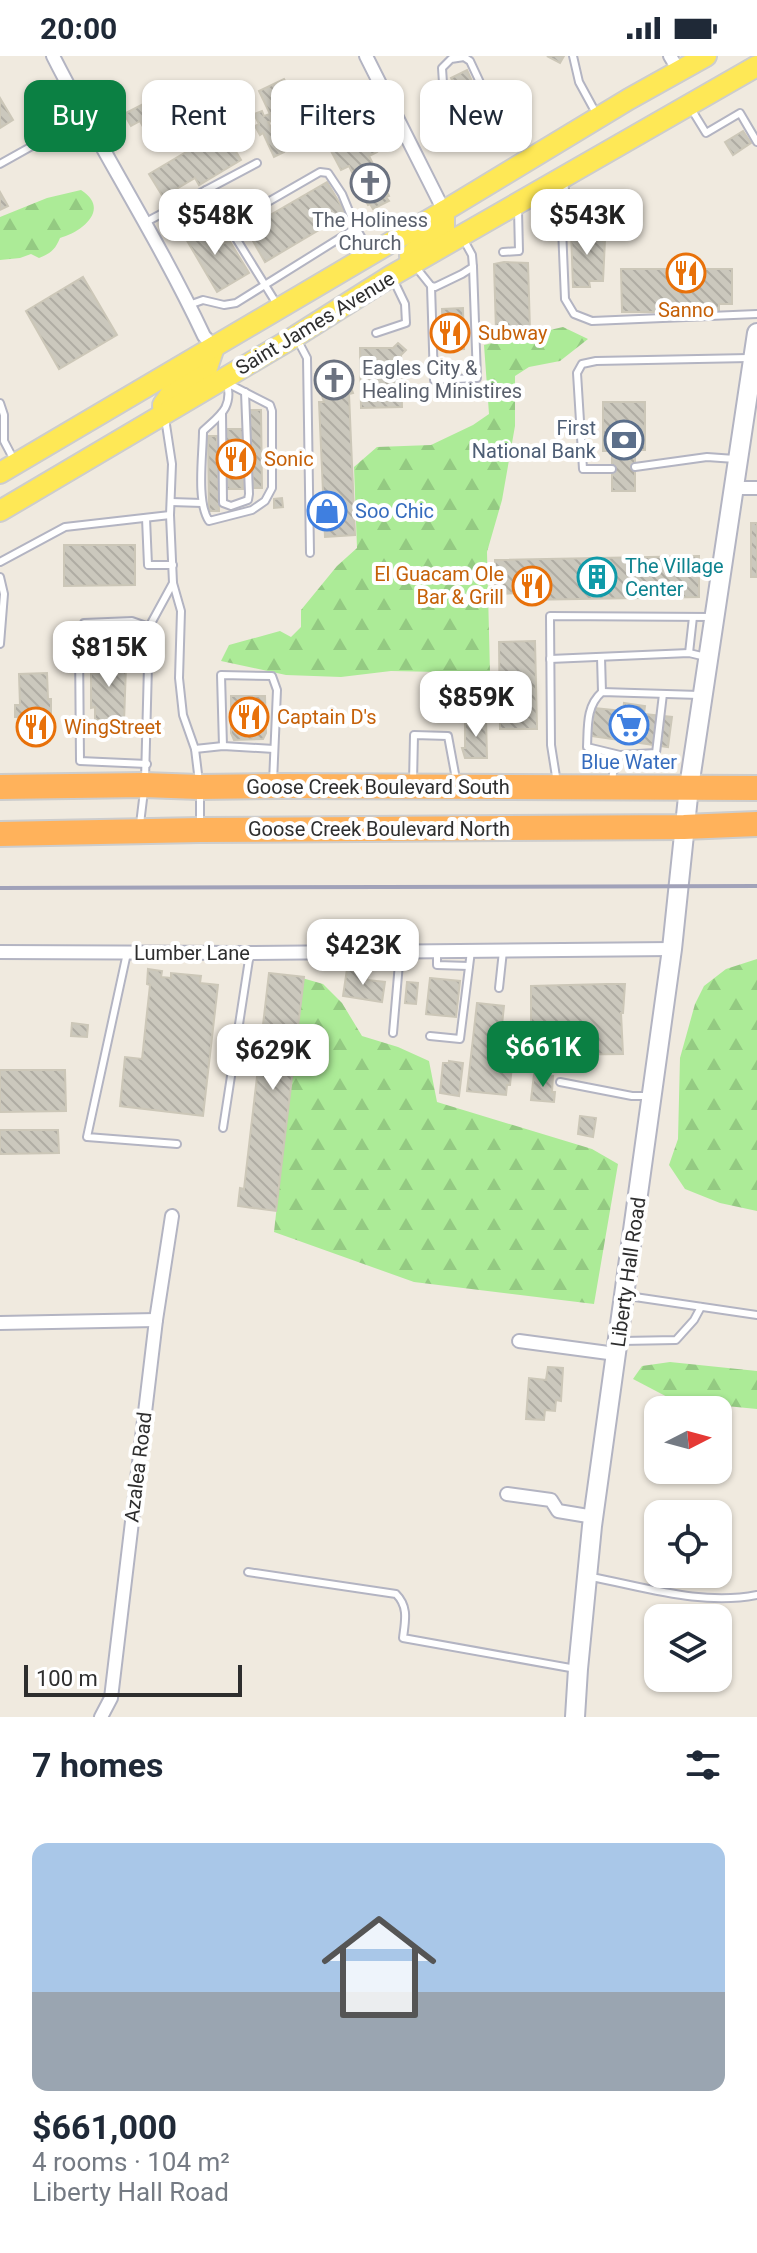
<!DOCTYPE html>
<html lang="en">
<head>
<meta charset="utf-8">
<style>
	body { margin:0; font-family:Roboto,sans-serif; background:#f2f2f3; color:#1f2937; height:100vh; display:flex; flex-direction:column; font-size:30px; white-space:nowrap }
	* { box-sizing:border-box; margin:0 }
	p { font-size:26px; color:#747a83 }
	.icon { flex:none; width:44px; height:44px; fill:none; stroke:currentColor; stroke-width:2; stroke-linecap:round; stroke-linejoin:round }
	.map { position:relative; height:1661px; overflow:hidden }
	.drawer { display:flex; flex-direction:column; background:#fff; flex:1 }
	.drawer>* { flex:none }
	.hud { position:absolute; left:24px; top:24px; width:710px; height:72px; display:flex; gap:16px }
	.needle { width:52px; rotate:84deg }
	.buttons { position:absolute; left:644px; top:1340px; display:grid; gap:16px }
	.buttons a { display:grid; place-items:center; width:88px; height:88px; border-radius:16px; background:#fff; box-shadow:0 2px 6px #0004; font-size:40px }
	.scale { position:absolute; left:24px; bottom:20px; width:218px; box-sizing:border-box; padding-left:8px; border:4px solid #2e2e2e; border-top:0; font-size:22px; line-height:28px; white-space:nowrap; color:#2e2e2e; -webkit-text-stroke:6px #fff; paint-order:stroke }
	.price { position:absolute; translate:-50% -68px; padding:0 18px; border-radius:16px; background:#fff; color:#222; font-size:26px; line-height:52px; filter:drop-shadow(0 2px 4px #0008) }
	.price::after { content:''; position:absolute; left:50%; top:48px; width:24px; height:18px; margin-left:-12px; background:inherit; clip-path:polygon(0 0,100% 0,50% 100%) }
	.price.selected { background:#0b8043; color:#fff }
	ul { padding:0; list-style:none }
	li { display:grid; align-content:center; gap:16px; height:424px; padding:0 32px }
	li span { display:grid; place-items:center; height:248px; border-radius:16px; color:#555 }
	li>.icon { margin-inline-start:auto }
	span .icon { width:144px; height:144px; fill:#fffc; stroke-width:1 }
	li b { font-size:34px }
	h2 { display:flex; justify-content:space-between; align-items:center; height:96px; padding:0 32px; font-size:34px }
	.tag { padding:0 28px; border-radius:16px; background:#fff; box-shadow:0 2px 6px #0004; font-size:28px; line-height:72px }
	.tag.selected { background:#0b8043; color:#fff }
	.status { display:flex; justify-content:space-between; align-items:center; height:56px; padding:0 40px; background:#fff; direction:ltr }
	.status svg { height:22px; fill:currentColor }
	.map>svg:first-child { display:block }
</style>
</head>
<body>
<div class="status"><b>20:00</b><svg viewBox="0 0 49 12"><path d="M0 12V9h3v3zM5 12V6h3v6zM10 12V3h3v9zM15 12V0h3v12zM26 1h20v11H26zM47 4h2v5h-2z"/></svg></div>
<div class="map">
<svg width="757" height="1661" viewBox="0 0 757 1661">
	<defs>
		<pattern id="forest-firs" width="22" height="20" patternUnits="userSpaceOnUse" patternTransform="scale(2)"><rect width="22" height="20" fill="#aceb97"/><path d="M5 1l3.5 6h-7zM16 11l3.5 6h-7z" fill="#94ca82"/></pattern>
		<pattern id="building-back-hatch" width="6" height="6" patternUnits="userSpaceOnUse" patternTransform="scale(2)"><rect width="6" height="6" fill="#cbc8bd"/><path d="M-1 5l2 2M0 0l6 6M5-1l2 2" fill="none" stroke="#afaca3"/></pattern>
	</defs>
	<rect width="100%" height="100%" fill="#f0eadf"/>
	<!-- forest -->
	<g fill="url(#forest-firs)">
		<path d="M81 134C111 153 82 176 60 182 55 194 51 197 39 202L31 198 20 202 0 204V161L47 142Z"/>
		<path d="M563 271 588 283 560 305 529 311 515 320V370L502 444 487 496 490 617 391 615 341 621 286 619 221 605 229 589 280 575 291 581 301 571V554L337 510 357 492 354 411 377 391 431 389 473 369 489 358 484 289Z"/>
		<path d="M757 903V1155L720 1147 685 1133 669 1109 678 1083 680 1002 695 948 704 930 726 913Z"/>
		<path d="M302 922 323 928 342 947 362 980 398 991 429 1005 437 1046 592 1093 618 1108 594 1248 414 1226 274 1176Z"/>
		<path d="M670 1306 757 1315V1353L675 1345 633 1323 642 1310Z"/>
	</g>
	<!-- building -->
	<g fill="url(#building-back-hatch)" stroke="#ccc7b8" stroke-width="2">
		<path d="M547 0H564L560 7Z"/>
		<path d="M467 14 487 59 485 60 486 62 475 68 468 58 465 59 458 43 461 42 451 22Z"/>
		<path d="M284 23 299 52 290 57 292 61 284 66 282 62 268 66 273 75 278 73 282 82 278 84 284 96 274 101 263 77 260 79 255 70 259 68 254 58 262 55 264 60 270 58 259 35Z"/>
		<path d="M0 42 13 64 0 72Z"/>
		<path d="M149 45 161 67 165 64 168 71 165 73 168 79 152 88 140 65 131 70 124 58Z"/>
		<path d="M223 74 241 104 199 129 195 122 163 141 149 118Z"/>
		<path d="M743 75 751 87 733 99 725 86Z"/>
		<path d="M336 76 340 85 334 88 329 80Z"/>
		<path d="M368 77 371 83 375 81 378 88 374 90 377 96 369 100 389 140 386 141 389 145 373 153 370 148 368 149 349 110 341 114 331 95 342 90 339 86 346 82 349 86Z"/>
		<path d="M327 126 346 158 265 206 246 173Z"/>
		<path d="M0 136 8 150 0 154Z"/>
		<path d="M202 164 215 187 220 184 223 188 229 184 249 217 217 236 182 176Z"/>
		<path d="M571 175H602L603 185 605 184 603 225H589L590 231H573Z"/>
		<path d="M504 206 528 207 530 275H496L494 208Z"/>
		<path d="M621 213H732V248H719V256H622Z"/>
		<path d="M83 221 117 279 59 313 26 255Z"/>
		<path d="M463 252 464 293 443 294 442 253Z"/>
		<path d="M398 287 406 294 401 299 402 351 361 352 360 292H393Z"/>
		<path d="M343 308 353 337 349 338 355 479 325 481 319 346H324L315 318Z"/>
		<path d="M603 346H645V394H635V435H612V395H603Z"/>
		<path d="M250 354H261L262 432H253L252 406H243V433H227V406H218L219 455H209L208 380H217V391H226V373H245V389H251Z"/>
		<path d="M282 442 283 451 274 452V443Z"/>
		<rect x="751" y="467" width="6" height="54"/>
		<path d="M64 489H135V529L64 530Z"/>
		<path d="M699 500V541L521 544V537L495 538V504Z"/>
		<path d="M535 585 537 673H500L499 586Z"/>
		<path d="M119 597V604H122V610H126L124 666H101V664H95V651L91 652V617H95V605L106 604 105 598Z"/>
		<path d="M47 617 48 643H51V660H46L47 684 20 682 19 661H15V649H20L19 618Z"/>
		<path d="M231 640H265L266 677 263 683 234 684 231 677Z"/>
		<path d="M624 647 645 650 644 658 672 661 668 691 591 680 595 652 623 655Z"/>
		<path d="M486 662 487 702H465L462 692H465V663Z"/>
		<path d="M148 913 162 915 161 921 171 922V917L201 920 200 927 218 929 203 1060 120 1050 125 1001 142 1003 150 929 147 928Z"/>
		<path d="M347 913 368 919 367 924 385 926 382 946 343 940Z"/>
		<path d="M269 917 304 921 276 1155 238 1150 240 1132 244 1133Z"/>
		<path d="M430 922 460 925 456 961 426 958Z"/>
		<path d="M407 926 418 927 416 948 405 947Z"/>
		<path d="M607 928H625L623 957H621L623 998 543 999V984H535V968H531V930Z"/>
		<path d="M477 947 504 950 501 978 515 980 510 1029H507L506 1039 467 1035Z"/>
		<path d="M72 967 88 969 87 981 71 980Z"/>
		<path d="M449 1005 463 1007 459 1040 440 1037 443 1007H449Z"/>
		<path d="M0 1014H65L66 1055 0 1056Z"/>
		<path d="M534 1018 553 1020 552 1036H555L554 1046 531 1044Z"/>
		<path d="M580 1060 596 1062 593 1081 578 1078Z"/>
		<path d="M0 1074H58L59 1097 0 1098Z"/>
		<path d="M548 1311 563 1312 561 1345 556 1344 555 1355 545 1354 544 1364 526 1363 529 1322 546 1324Z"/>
	</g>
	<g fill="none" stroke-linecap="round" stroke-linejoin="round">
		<defs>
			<g id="lane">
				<path d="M573 0 579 26 597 59"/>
				<path d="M690 51 706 77 740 57 757 86"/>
				<path d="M470 82 443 27 442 12 451 3 464 1 470 5 499 67"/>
				<path d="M0 108 84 61"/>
				<path d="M564 127 567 147 562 172 565 243 574 258 592 265 757 258"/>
				<path d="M206 134 278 250"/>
				<path d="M146 166 257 107"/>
				<path d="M228 169 320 116 328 117 342 138 356 172"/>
				<path d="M503 196 519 195 518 154"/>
				<path d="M415 210 431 230 435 231 462 218 473 211 472 199 466 188"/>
				<path d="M431 230 434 324 477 322 473 211"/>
				<path d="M189 249 203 244 224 249 236 247 356 172 370 196"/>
				<path d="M376 277 406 267 405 248 393 223"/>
				<path d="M297 283 307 302 310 497"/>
				<path d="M227 327 270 349 272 355V432L265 445 252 454 209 465C196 446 203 398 203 375 220 359 233 352 227 327Z"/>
				<path d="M0 347 4 359V385L14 404"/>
				<path d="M222 357 223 447 231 450 248 444 249 438 245 336"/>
				<path d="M165 362 172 408 170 459 173 527 181 555 179 622 183 659 195 693 199 726"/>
				<path d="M635 411 707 401 735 403"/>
				<path d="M612 413H583L577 317 582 308 596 305 749 302"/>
				<path d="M171 446 202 447"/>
				<path d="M146 462 148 509H173"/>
				<path d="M0 506 65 471 170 459"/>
				<path d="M0 521 4 538 0 588"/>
				<path d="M79 592 148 591"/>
				<path d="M689 597 693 561"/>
				<path d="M601 601 602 636"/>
				<path d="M550 603 689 597 706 601"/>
				<path d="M223 690 221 619 272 620 277 634 273 726"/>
				<path d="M195 693 223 690 274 693"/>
				<path d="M620 699 656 697 663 638"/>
				<path d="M147 708 80 705 79 589 84 567 132 565 149 571"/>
				<path d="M145 724 149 571 173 527"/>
				<path d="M413 726 414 679 448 680 456 723"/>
				<path d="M557 727 551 689 550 560 711 561"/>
				<path d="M612 728 613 717 620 699 587 691C588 670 586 650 602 636L699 639"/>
				<path d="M200 737V770"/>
				<path d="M140 768 144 735"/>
				<path d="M437 896V909L469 910"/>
				<path d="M127 897 87 1081 177 1088"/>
				<path d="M499 932 503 895"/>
				<path d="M393 977 400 896"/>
				<path d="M430 980 460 983 471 895"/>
				<path d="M560 1026 632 1040H648"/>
				<path d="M223 1072 250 897"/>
				<path d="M628 1240 757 1259"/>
				<path d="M622 1285 676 1284 694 1264 701 1251"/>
				<path d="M248 1516 396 1538C409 1551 405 1565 403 1582L576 1613"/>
				<path d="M591 1521C645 1531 702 1550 757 1539"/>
			</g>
			<g id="street">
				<path d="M53 0C101 95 159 184 204 280L214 291"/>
				<path d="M366 0 444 155"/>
				<path d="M670 0 679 15"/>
				<path d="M734 432H757"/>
				<path d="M0 896 244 897 672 893"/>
				<path d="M0 1267 156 1264"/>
				<path d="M519 1285 616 1298"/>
				<path d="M507 1438 551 1444 558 1455 594 1461"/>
				<path d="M101 1661 111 1642 156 1264 172 1160"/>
			</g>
			<path id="secondary" d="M575 1661 578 1613 592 1470 672 893 689 731 757 277"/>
			<g id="primary">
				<path d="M410 200 424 186 444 172V155"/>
				<path d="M164 357 163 349 172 336 207 312 214 291"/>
				<path d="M0 417 444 155 629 43 706 0"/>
				<path d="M0 455 296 280 391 220 757 10"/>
			</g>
			<g id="highway">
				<path d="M0 731 144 729 199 731 283 730 757 732"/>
				<path d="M0 778 200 774 684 771 757 768"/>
			</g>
		</defs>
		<!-- lane casing -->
		<use href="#lane" stroke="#b3b4c2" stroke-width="10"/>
		<!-- street casing -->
		<use href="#street" stroke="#b3b4c2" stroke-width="16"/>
		<!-- secondary casing -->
		<use href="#secondary" stroke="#b3b4c2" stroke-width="22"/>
		<!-- primary casing -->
		<use href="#primary" stroke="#cdcdcd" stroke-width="24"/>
		<!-- highway casing -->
		<use href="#highway" stroke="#cdcdcd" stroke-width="28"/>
		<!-- lane -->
		<use href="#lane" stroke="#fff" stroke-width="6"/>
		<!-- street -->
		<use href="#street" stroke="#fff" stroke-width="12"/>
		<!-- secondary -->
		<use href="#secondary" stroke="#fff" stroke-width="18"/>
		<!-- primary -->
		<use href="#primary" stroke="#fee856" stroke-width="20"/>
		<!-- highway -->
		<use href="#highway" stroke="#ffb25b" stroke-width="24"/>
		<!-- rail -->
		<path stroke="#a1a2b9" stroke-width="4" d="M0 832 757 830"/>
	</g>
	<!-- icons -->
	<defs>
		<symbol id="church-ring" viewBox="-11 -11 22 22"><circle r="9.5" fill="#fff" stroke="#6b7280" stroke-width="1.5"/><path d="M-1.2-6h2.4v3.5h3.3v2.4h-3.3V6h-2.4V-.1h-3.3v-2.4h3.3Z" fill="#6b7280"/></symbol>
		<symbol id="restaurant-ring" viewBox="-11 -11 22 22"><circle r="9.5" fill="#fff" stroke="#e8710a" stroke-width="1.5"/><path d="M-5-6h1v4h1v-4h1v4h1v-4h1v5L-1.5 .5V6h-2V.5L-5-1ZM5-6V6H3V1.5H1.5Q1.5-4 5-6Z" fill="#e8710a"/></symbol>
		<symbol id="bank-ring" viewBox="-11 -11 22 22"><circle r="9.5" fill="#fff" stroke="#5c6f8a" stroke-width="1.5"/><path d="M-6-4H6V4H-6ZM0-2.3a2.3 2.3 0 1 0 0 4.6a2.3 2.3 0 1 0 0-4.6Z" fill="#5c6f8a"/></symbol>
		<symbol id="shop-ring" viewBox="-11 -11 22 22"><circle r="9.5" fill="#fff" stroke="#3f7fe0" stroke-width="1.5"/><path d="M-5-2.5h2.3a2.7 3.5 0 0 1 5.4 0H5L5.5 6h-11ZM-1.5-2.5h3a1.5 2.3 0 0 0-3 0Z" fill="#3f7fe0"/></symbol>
		<symbol id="building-ring" viewBox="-11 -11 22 22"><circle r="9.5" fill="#fff" stroke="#0f9aa8" stroke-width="1.5"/><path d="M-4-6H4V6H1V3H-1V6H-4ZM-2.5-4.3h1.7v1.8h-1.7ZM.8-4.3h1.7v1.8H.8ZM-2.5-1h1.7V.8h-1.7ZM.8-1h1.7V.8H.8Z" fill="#0f9aa8"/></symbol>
		<symbol id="supermarket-ring" viewBox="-11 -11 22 22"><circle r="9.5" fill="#fff" stroke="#3f7fe0" stroke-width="1.5"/><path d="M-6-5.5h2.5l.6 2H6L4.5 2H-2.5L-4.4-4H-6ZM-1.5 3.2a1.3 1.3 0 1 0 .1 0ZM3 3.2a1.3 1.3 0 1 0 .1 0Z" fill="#3f7fe0"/></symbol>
	</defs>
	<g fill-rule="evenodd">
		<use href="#church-ring" x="348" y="105" width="44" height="44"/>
		<use href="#restaurant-ring" x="664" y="195" width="44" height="44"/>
		<use href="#restaurant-ring" x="428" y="255" width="44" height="44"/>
		<use href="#church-ring" x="312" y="302" width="44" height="44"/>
		<use href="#bank-ring" x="602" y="362" width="44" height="44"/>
		<use href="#restaurant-ring" x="214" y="381" width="44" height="44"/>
		<use href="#shop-ring" x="305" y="433" width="44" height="44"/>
		<use href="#building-ring" x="575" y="499" width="44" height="44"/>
		<use href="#restaurant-ring" x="510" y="508" width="44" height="44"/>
		<use href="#restaurant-ring" x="227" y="639" width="44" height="44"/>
		<use href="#supermarket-ring" x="607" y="647" width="44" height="44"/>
		<use href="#restaurant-ring" x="14" y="649" width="44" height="44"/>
	</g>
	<g text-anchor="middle" stroke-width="8" stroke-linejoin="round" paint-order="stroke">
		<!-- worship labels -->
		<g font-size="20" fill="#5b616d" stroke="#fff">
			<text x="370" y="171">The Holiness<tspan x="370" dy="23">Church</tspan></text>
			<text x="362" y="319" text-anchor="start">Eagles City &amp;<tspan x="362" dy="23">Healing Ministires</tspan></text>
		</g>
		<!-- food labels -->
		<g font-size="20" fill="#c56008" stroke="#fff" text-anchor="start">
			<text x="686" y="261" text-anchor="middle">Sanno</text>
			<text x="478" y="284">Subway</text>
			<text x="264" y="410">Sonic</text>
			<text x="504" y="525" text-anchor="end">El Guacam Ole<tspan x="504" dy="23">Bar &amp; Grill</tspan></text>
			<text x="277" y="668">Captain D's</text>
			<text x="64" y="678">WingStreet</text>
		</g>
		<!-- street labels -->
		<g font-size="20" fill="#2e2e2e" stroke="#fff">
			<text transform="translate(315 267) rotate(-31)" y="7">Saint James Avenue</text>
			<text x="378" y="738">Goose Creek Boulevard South</text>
			<text x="379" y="780">Goose Creek Boulevard North</text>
			<text x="192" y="904">Lumber Lane</text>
			<text transform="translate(628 1216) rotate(-82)" y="7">Liberty Hall Road</text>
			<text transform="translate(138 1411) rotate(-83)" y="7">Azalea Road</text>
		</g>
		<!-- service labels -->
		<g font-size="20" fill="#4e5e75" stroke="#fff" text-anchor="end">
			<text x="596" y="379">First<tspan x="596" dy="23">National Bank</tspan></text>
		</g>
		<!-- shop labels -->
		<g font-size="20" fill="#366cbe" stroke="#fff" text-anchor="start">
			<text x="355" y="462">Soo Chic</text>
			<text x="629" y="713" text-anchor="middle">Blue Water</text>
		</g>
		<!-- culture labels -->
		<g font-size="20" fill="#0d838f" stroke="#fff" text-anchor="start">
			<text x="625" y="517">The Village<tspan x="625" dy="23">Center</tspan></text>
		</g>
	</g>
</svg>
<div class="buttons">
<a><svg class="needle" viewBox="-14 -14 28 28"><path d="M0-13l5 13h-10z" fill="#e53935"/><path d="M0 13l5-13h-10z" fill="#747a83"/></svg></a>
<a><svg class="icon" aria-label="locate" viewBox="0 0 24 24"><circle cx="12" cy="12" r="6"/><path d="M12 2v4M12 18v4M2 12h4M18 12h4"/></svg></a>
<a><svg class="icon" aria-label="layers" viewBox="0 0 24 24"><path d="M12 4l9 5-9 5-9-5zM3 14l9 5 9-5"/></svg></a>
</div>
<div class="scale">100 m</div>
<b class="price" style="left:215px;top:201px">$548K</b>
<b class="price" style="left:587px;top:201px">$543K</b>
<b class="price" style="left:109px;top:633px">$815K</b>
<b class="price" style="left:476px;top:683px">$859K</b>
<b class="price" style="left:363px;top:931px">$423K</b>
<b class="price selected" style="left:543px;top:1033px">$661K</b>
<b class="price" style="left:273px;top:1036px">$629K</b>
<div class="hud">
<a class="tag selected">Buy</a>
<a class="tag">Rent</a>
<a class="tag">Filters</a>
<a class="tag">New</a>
</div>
</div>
<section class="drawer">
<h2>7 homes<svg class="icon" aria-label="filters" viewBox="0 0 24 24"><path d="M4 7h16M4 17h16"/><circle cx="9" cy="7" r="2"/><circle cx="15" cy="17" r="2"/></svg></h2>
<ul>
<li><span style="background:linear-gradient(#a9c7e8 60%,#9aa5b1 0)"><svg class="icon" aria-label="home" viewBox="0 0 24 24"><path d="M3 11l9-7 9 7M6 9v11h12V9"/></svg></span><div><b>$661,000</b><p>4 rooms · 104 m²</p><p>Liberty Hall Road</p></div></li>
</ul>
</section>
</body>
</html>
